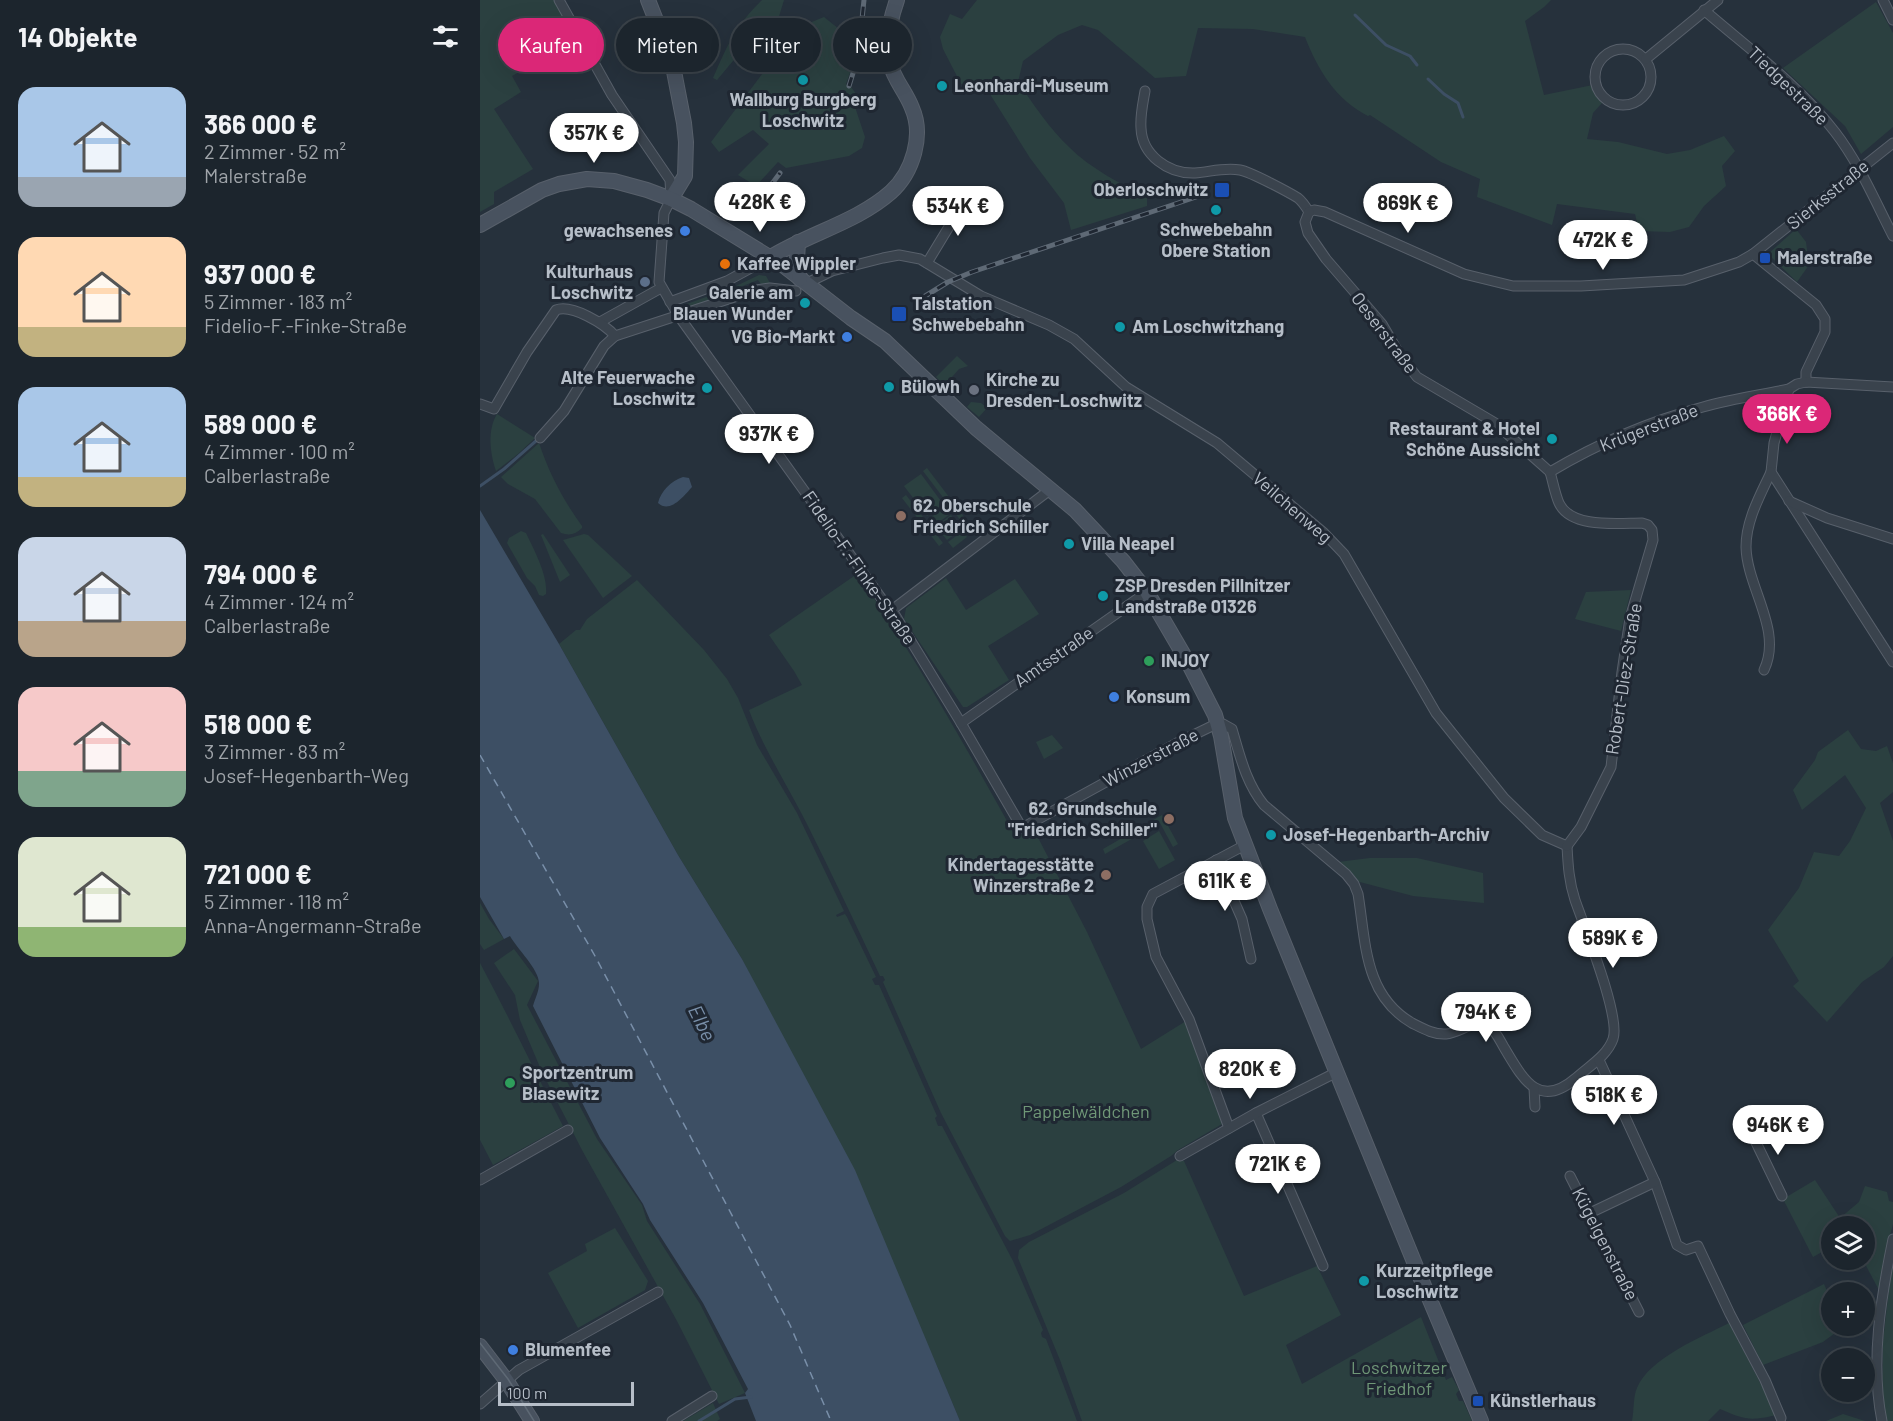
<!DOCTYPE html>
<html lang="de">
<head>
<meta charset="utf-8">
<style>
	body { margin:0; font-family:Barlow,sans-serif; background:#293139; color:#f1f3f6; height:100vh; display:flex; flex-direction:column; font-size:22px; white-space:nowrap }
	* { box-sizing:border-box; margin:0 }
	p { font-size:20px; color:#a0a5aa }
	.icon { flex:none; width:33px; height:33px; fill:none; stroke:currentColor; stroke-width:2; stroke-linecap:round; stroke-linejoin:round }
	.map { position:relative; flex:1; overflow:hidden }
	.details { display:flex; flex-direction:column; background:#1c252d; width:480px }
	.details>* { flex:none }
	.banner { position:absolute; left:18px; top:18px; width:570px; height:54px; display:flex; gap:12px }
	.buttons { position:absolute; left:1341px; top:1216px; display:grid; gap:12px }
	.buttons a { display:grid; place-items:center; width:54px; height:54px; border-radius:50%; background:#1c252d; box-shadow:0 6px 24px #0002,0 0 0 2px #3a4249; font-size:30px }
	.scale { position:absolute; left:18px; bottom:15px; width:136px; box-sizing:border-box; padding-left:6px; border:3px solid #b6bec8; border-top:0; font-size:16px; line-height:21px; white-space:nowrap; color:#b6bec8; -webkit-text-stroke:4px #1f2732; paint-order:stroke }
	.price { position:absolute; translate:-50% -51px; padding:0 14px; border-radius:21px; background:#fff; color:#222; font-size:20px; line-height:39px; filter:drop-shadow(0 2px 3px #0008) }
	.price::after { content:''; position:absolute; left:50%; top:36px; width:18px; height:14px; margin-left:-9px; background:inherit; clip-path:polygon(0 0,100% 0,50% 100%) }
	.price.on { background:#db2777; color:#fff }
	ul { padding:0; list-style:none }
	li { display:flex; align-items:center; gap:18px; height:150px; padding:0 18px }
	li span { display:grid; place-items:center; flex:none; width:168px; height:120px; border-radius:18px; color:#555 }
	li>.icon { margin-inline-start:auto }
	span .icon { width:72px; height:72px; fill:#fffc; stroke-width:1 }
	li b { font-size:26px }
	h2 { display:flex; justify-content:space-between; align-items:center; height:72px; padding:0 18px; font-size:26px }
	.pill { padding:0 21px; border-radius:27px; background:#1c252d; box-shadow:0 6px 24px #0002,0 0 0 2px #3a4249; font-size:21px; line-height:54px }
	.pill.on { background:#db2777; color:#fff }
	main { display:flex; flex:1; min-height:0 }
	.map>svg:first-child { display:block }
</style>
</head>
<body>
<main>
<section class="details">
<h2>14 Objekte<svg class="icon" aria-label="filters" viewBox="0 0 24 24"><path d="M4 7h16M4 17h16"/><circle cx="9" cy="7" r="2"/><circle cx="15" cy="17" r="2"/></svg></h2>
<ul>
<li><span style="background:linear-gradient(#a9c7e8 75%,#9aa5b1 0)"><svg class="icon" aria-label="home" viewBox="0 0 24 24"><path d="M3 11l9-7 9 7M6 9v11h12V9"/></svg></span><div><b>366 000 €</b><p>2 Zimmer · 52 m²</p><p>Malerstraße</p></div></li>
<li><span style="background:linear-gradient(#ffd9b3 75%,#c2b280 0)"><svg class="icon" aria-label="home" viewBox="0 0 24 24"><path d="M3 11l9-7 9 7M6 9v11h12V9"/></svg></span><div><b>937 000 €</b><p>5 Zimmer · 183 m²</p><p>Fidelio-F.-Finke-Straße</p></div></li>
<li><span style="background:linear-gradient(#a9c7e8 75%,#c2b280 0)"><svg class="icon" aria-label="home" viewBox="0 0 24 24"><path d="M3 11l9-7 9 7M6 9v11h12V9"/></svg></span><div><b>589 000 €</b><p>4 Zimmer · 100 m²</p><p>Calberlastraße</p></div></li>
<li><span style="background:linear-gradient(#c9d6e8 70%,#b9a48a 0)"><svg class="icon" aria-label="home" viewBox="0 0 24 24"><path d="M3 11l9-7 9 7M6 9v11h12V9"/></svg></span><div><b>794 000 €</b><p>4 Zimmer · 124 m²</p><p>Calberlastraße</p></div></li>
<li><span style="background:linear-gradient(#f6c9c9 70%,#7fa58c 0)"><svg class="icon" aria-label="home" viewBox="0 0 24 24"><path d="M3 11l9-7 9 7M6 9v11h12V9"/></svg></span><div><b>518 000 €</b><p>3 Zimmer · 83 m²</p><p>Josef-Hegenbarth-Weg</p></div></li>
<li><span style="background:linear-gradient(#dfe7d0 75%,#8fb573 0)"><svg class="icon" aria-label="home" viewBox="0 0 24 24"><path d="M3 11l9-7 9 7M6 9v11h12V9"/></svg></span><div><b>721 000 €</b><p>5 Zimmer · 118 m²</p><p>Anna-Angermann-Straße</p></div></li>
</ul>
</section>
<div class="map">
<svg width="1413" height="1421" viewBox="0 0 1413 1421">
	<rect width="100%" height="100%" fill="#26313c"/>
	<!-- green -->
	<g fill="#2b4040">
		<path d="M0 0H77L103 48 75 63 69 55 32 76 41 92 14 109 53 169 14 192V204L0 212Z"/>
		<path d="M282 0H304L297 23 263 49 237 80 233 78C247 46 256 25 282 0Z"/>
		<path d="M497 0H1071L1064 7 1045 21 1064 95 1113 85 1117 96 1122 103 1113 113 1107 139 1138 142 1187 154 1210 150 1244 136 1255 151 1242 166 1246 186 1224 206 1209 227 1190 232 1159 231 1155 214 1077 204 1072 225 997 197 1000 179 961 162 890 115 888 116C856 100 838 70 825 37L773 29 718 28 706 76 675 78 618 30 602 25 578 35 543 61 538 82C554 105 569 128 589 147 611 169 640 183 667 198V206L591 230 584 203 550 158 503 83 481 84 463 49 460 37 470 14 482 19Z"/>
		<path d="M1396 2 1413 33V127L1381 154 1365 126 1303 68Z"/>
		<path d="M344 17 364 33 376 56 366 84 371 87 377 95 376 110 385 137 382 148 369 156 306 168 298 162 276 186 258 175 289 144 273 130 239 152 231 142 295 57 322 26Z"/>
		<path d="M1316 229 1326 242 1329 265 1317 282 1288 254Z"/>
		<path d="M279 275 286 276 290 283 281 284 278 280 255 289 254 287Z"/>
		<path d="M245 290 247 295 206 309 204 305Z"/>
		<path d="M477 356 488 366 479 369 472 377V393L456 377Z"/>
		<path d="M491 402 501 403 507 408 499 417 487 407Z"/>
		<path d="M17 414 55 438 38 454 16 471C10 454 7 430 17 414Z"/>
		<path d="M59 443C69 473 83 500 102 526V528C96 534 90 536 81 533L55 499 28 484 21 477Z"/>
		<path d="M447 468 488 522 484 525 443 471Z"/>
		<path d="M441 474 463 504 447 516 424 486Z"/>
		<path d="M426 495 463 543 459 546 422 498Z"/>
		<path d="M465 507 470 514 455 525 450 518Z"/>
		<path d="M471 515 475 522 461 533 456 526Z"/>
		<path d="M477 523 482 529 467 540 462 534Z"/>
		<path d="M41 531 46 533C54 550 68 575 66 594L63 596 59 595 55 586 47 578 27 543 29 538Z"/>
		<path d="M483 531 487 537 473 548 468 542Z"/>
		<path d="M63 534 90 575 80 582 61 535Z"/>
		<path d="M104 534 108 535 152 576 123 598 83 540Z"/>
		<path d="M377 574C436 657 486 748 536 837L553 828 607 932 661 1049 706 1021 742 1124 698 1150 691 1156 641 1187 550 1235 530 1241 525 1236 461 1113 403 982 405 980 403 976H400C376 925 352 874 327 824 308 786 284 750 269 710L322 685 314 671 289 635Z"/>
		<path d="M466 578 486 610 535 579 559 614 508 646 529 680 487 707H483L424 619 426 608Z"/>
		<path d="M157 580 224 650 247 679 258 698 277 745 317 813 364 911 356 915 357 917 365 914 367 917 396 977 392 979 395 985H399L457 1116 455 1118 458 1126H462L533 1261 563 1330 561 1333 562 1337 566 1339 597 1421H480L456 1364 262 959 198 855 79 644 96 630H100L107 619Z"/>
		<path d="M1151 590 1141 631 1095 619 1106 592Z"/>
		<path d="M1368 730 1381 749 1396 751 1407 746 1413 763V792L1400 803 1413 841V956L1404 967 1382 982 1347 1022 1313 986 1319 981 1288 930 1319 888 1334 852 1359 856 1370 841 1386 808 1365 775 1322 810 1313 790 1335 760 1338 752Z"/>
		<path d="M572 735 583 748 564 759 556 742Z"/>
		<path d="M682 815 698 844 693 847 680 823 625 854 623 849Z"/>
		<path d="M679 831 695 860 679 869 663 841Z"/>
		<path d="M890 858H937L1003 873 1004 903 933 896 876 881 858 862Z"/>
		<path d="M0 903 9 919 24 939 4 950 0 944Z"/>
		<path d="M34 949 58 981 47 1005 117 1139 162 1205 167 1221 220 1304 265 1393 239 1404 197 1321 102 1150 62 1072 40 1020 35 995 14 963Z"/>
		<path d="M0 963C29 1017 55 1072 83 1126L13 1165 0 1140Z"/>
		<path d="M697 1160 704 1161 764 1296 837 1266 861 1315 806 1345 822 1384 941 1317 966 1380 972 1377 979 1390 976 1394 979 1401H983L992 1421H602L580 1360 538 1258 539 1250 549 1242 644 1193Z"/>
		<path d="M1335 1180 1360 1218 1379 1202 1385 1186 1407 1192 1409 1201 1413 1202V1224L1403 1262 1401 1294 1383 1260H1384V1227H1352L1351 1247 1333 1257 1303 1199Z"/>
		<path d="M135 1228 168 1281 165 1290 98 1328 68 1273 107 1251 105 1244Z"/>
		<path d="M1413 1254V1421H1405L1402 1397 1403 1342Z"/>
		<path d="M1344 1284 1351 1300 1352 1326 1363 1327 1343 1342 1283 1365 1263 1325Z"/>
		<path d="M1249 1323 1297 1415C1270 1421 1265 1420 1240 1409L1228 1421H1152C1154 1411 1153 1397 1157 1388 1169 1358 1222 1337 1249 1323Z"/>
		<path d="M233 1403 240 1419 237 1421H203Z"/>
		<path d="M1363 1414 1385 1421H1346Z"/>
	</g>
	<!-- water -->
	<g fill="#3d4f64">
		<path d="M203 477 209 478 212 487C204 496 190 514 178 503 181 491 191 481 203 477Z"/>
		<path d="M0 510 79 644 198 855 262 959 375 1170 480 1421H276L265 1393 268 1389 223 1303 170 1220 163 1204 120 1138 53 1006C55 999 59 991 59 984 60 970 37 949 30 936L24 939 0 897Z"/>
	</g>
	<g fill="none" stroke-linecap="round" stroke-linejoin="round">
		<!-- stream -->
		<g stroke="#3d4f64" stroke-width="3">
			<path d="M875 15 906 45 930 56 937 65"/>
			<path d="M948 79 964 94 978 103 983 117"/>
			<path d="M0 486 24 469 57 440"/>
			<path d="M219 1421 255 1399 271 1397"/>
		</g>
		<!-- ferry -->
		<path stroke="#798fa9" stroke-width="1.5" stroke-dasharray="8 6" stroke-linecap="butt" d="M0 755 115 956 310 1325 351 1421"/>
		<defs>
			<g id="street">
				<path d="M79 0 132 95 190 180 191 199 184 213 179 282 198 315 404 602 412 610 481 723 542 828 697 743 732 726 743 724 752 729C760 756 766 783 784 805L866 874 874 884 878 894C886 943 884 995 932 1023 942 1028 954 1035 966 1034 981 1033 993 1018 1009 1027 1017 1032 1020 1041 1025 1049 1043 1079 1059 1110 1096 1078 1109 1066 1127 1056 1133 1039 1141 1017 1104 926 1095 900 1089 882 1088 865 1087 846"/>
				<path d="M1403 0 1413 20"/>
				<path d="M1224 10C1269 49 1319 85 1355 132 1379 163 1395 201 1413 236"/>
				<circle cx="1143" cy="77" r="28"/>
				<path d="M1166 59 1238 0"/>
				<path d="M665 91C663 103 660 115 661 128 662 155 688 174 715 173 730 172 744 167 760 170 771 172 808 192 818 198 823 202 826 207 829 212"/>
				<path d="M829 212 834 210 845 212 984 274 1033 286H1101L1204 280 1259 262 1273 254 1413 143"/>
				<path d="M829 212 825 222 828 233 846 259 902 324 920 355 937 377 1015 423 1070 472"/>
				<path d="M1273 254 1336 305 1345 319V332L1326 372V382"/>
				<path d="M447 263 487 197"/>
				<path d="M325 284 352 271 403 258 419 255 440 259 501 296 569 325 594 339 646 387 737 443 844 533 864 554 956 713 1024 798 1062 835 1087 846"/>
				<path d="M190 302 247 281 291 257"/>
				<path d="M120 322 181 288"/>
				<path d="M135 336 276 290 290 288 316 291"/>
				<path d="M1309 389 1294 443 1291 472 1413 662"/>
				<path d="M0 404 14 409 47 352 76 310C92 304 125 324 135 336L124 346 84 411 60 438"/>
				<path d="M1070 472C1073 482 1075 494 1079 503 1091 529 1139 523 1162 523L1168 525 1172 530 1173 540 1150 618 1142 672 1131 767 1101 827 1087 846"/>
				<path d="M1070 472C1117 444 1170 421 1223 407 1251 399 1280 395 1309 389L1317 384 1326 382 1413 387"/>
				<path d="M1309 501 1347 518 1413 539"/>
				<path d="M412 610 571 489"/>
				<path d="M1284 670C1303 630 1267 588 1266 547 1266 520 1280 496 1291 472"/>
				<path d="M481 723 667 592"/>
				<path d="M736 860 762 919 771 959"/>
				<path d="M1119 1060 1175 1182 1197 1245 1206 1250 1218 1246 1250 1314 1285 1380 1301 1418"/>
				<path d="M1054 1088 1055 1107"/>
				<path d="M776 1113 843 1266"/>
				<path d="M749 1128 709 1019 676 957 667 919V907L673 894 765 845"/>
				<path d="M1269 1128 1302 1196"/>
				<path d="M700 1156 776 1113 857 1072"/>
				<path d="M1090 1176 1159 1312"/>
				<path d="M0 1180 88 1130"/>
				<path d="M1110 1213 1175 1182"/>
				<path d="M0 1404 39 1370 178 1292"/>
				<path d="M192 1421 232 1396"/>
				<path d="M1402 1421C1390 1362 1401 1297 1413 1239"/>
			</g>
			<g id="secondary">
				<path d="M168 0 192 61 204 123 206 142 205 176 191 199"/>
				<path d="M0 225 62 190 79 184 107 179 134 181 167 190 191 199 211 209 304 266 371 318 405 341 496 428 595 510 643 561 667 592 709 664 735 715 741 736 755 818 790 909 939 1274 1001 1421"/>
				<path d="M318 242 317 260 320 279"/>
				<path d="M291 257C330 233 377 222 411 192 433 172 444 135 432 108 426 92 414 80 410 63 405 42 410 20 417 0"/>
				<path d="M0 1346 26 1380 52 1421"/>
			</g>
		</defs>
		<!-- street casing -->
		<use href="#street" stroke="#58606b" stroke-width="11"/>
		<!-- secondary casing -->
		<use href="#secondary" stroke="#58606b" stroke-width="16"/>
		<!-- street -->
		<use href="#street" stroke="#3a434d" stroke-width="9"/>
		<!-- secondary -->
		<use href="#secondary" stroke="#48525f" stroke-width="14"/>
		<!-- tram -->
		<path stroke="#5e6975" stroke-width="1.5" d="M0 1343 28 1379 54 1421"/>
		<defs>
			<g id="rail">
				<path d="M369 86 378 57 384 0"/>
				<path d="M288 189 300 173"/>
				<path d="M442 298 468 282 492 272 722 195"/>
			</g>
		</defs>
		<!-- rail casing -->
		<use href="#rail" stroke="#5e6975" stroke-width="5"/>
		<!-- rail -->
		<use href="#rail" stroke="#1f2732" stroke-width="3" stroke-dasharray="9" stroke-linecap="butt"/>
	</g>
	<!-- markers -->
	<g fill="#0f9aa8" stroke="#1f2732" stroke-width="2">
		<circle cx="323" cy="80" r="6"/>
		<circle cx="462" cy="86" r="6"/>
		<circle cx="736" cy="210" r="6"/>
		<circle cx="325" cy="303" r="6"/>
		<circle cx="640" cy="327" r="6"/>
		<circle cx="409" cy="387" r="6"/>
		<circle cx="227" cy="388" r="6"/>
		<circle cx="1072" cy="439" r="6"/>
		<circle cx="589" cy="544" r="6"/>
		<circle cx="623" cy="596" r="6"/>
		<circle cx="791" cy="835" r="6"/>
		<circle cx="884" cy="1281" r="6"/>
	</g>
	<g fill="#1a4fb4" stroke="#1f2732" stroke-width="2">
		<rect x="734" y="182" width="16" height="16" rx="3"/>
		<rect x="1279" y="252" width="12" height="12" rx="3"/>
		<rect x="411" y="306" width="16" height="16" rx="3"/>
		<rect x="992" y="1395" width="12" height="12" rx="3"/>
	</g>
	<g fill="#3f7fe0" stroke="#1f2732" stroke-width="2">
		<circle cx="205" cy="231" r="6"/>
		<circle cx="367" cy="337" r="6"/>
		<circle cx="634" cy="697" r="6"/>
		<circle cx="33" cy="1350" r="6"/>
	</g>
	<circle fill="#e8710a" stroke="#1f2732" stroke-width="2" cx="245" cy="264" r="6"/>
	<circle fill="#5c6f8a" stroke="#1f2732" stroke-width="2" cx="165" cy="282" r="6"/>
	<circle fill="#6b7280" stroke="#1f2732" stroke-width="2" cx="494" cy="390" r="6"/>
	<g fill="#8d6e63" stroke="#1f2732" stroke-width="2">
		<circle cx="421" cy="516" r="6"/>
		<circle cx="689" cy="819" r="6"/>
		<circle cx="626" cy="875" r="6"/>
	</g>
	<g fill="#2e9e5b" stroke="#1f2732" stroke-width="2">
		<circle cx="669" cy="661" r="6"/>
		<circle cx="30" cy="1083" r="6"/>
	</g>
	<g text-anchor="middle" stroke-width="6" stroke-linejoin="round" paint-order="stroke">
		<!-- poi labels -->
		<g font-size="18" font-weight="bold" fill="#b6bec8" stroke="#1f2732" text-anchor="start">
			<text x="474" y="92">Leonhardi-Museum</text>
			<text x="323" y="106" text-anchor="middle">Wallburg Burgberg<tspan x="323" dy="21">Loschwitz</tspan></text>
			<text x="728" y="196" text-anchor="end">Oberloschwitz</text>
			<text x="736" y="236" text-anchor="middle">Schwebebahn<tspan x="736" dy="21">Obere Station</tspan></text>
			<text x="193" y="237" text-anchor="end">gewachsenes</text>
			<text x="1297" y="264">Malerstraße</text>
			<text x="257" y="270">Kaffee Wippler</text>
			<text x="153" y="278" text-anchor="end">Kulturhaus<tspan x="153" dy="21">Loschwitz</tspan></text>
			<text x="313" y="299" text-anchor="end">Galerie am<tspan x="313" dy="21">Blauen Wunder</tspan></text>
			<text x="432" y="310">Talstation<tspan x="432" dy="21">Schwebebahn</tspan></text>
			<text x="652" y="333">Am Loschwitzhang</text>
			<text x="355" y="343" text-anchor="end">VG Bio-Markt</text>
			<text x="215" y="384" text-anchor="end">Alte Feuerwache<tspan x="215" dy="21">Loschwitz</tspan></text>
			<text x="506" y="386">Kirche zu<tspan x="506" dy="21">Dresden-Loschwitz</tspan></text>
			<text x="421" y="393">Bülowh</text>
			<text x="1060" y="435" text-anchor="end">Restaurant &amp; Hotel<tspan x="1060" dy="21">Schöne Aussicht</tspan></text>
			<text x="433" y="512">62. Oberschule<tspan x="433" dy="21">Friedrich Schiller</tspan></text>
			<text x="601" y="550">Villa Neapel</text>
			<text x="635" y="592">ZSP Dresden Pillnitzer<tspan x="635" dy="21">Landstraße 01326</tspan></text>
			<text x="681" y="667">INJOY</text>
			<text x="646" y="703">Konsum</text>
			<text x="677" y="815" text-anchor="end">62. Grundschule<tspan x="677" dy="21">"Friedrich Schiller"</tspan></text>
			<text x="803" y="841">Josef-Hegenbarth-Archiv</text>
			<text x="614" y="871" text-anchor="end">Kindertagesstätte<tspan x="614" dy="21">Winzerstraße 2</tspan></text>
			<text x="42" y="1079">Sportzentrum<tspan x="42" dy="21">Blasewitz</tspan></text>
			<text x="896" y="1277">Kurzzeitpflege<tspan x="896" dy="21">Loschwitz</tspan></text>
			<text x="45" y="1356">Blumenfee</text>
			<text x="1010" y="1407">Künstlerhaus</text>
		</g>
		<!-- street labels -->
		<g font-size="18" fill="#b6bec8" stroke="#1f2732">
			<text transform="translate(1308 86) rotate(44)" y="6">Tiedgestraße</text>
			<text transform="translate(1348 195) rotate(-39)" y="6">Sierksstraße</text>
			<text transform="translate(904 333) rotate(53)" y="6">Oeserstraße</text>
			<text transform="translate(1169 428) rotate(-21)" y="6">Krügerstraße</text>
			<text transform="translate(812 508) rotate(41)" y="6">Veilchenweg</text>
			<text transform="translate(379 568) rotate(55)" y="6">Fidelio-F.-Finke-Straße</text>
			<text transform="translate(574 657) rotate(-35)" y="6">Amtsstraße</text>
			<text transform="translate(1144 679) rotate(-81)" y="6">Robert-Diez-Straße</text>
			<text transform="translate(671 758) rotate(-28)" y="6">Winzerstraße</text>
			<text transform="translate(1125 1244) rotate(63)" y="6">Kügelgenstraße</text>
		</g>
		<!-- park labels -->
		<g font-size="18" fill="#6f9777" stroke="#1f2732">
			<text x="606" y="1118">Pappelwäldchen</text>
			<text x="919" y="1374">Loschwitzer<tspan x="919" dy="21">Friedhof</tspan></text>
		</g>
		<!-- water labels -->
		<g font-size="20" font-style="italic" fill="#798fa9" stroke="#1f2732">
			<text transform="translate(222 1023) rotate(64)" y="7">Elbe</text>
		</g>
	</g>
</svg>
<div class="buttons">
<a><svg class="icon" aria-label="layers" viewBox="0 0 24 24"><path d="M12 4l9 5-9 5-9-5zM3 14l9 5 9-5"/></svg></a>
<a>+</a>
<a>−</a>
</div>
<div class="scale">100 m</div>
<b class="price" style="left:114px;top:164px">357K €</b>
<b class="price" style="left:280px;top:233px">428K €</b>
<b class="price" style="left:928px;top:234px">869K €</b>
<b class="price" style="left:478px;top:237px">534K €</b>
<b class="price" style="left:1123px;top:271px">472K €</b>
<b class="price on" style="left:1307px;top:445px">366K €</b>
<b class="price" style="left:289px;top:465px">937K €</b>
<b class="price" style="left:745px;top:912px">611K €</b>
<b class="price" style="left:1133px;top:969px">589K €</b>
<b class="price" style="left:1006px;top:1043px">794K €</b>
<b class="price" style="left:770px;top:1100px">820K €</b>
<b class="price" style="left:1134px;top:1126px">518K €</b>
<b class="price" style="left:1298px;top:1156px">946K €</b>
<b class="price" style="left:798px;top:1195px">721K €</b>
<div class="banner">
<a class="pill on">Kaufen</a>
<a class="pill">Mieten</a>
<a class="pill">Filter</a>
<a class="pill">Neu</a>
</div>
</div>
</main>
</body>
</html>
